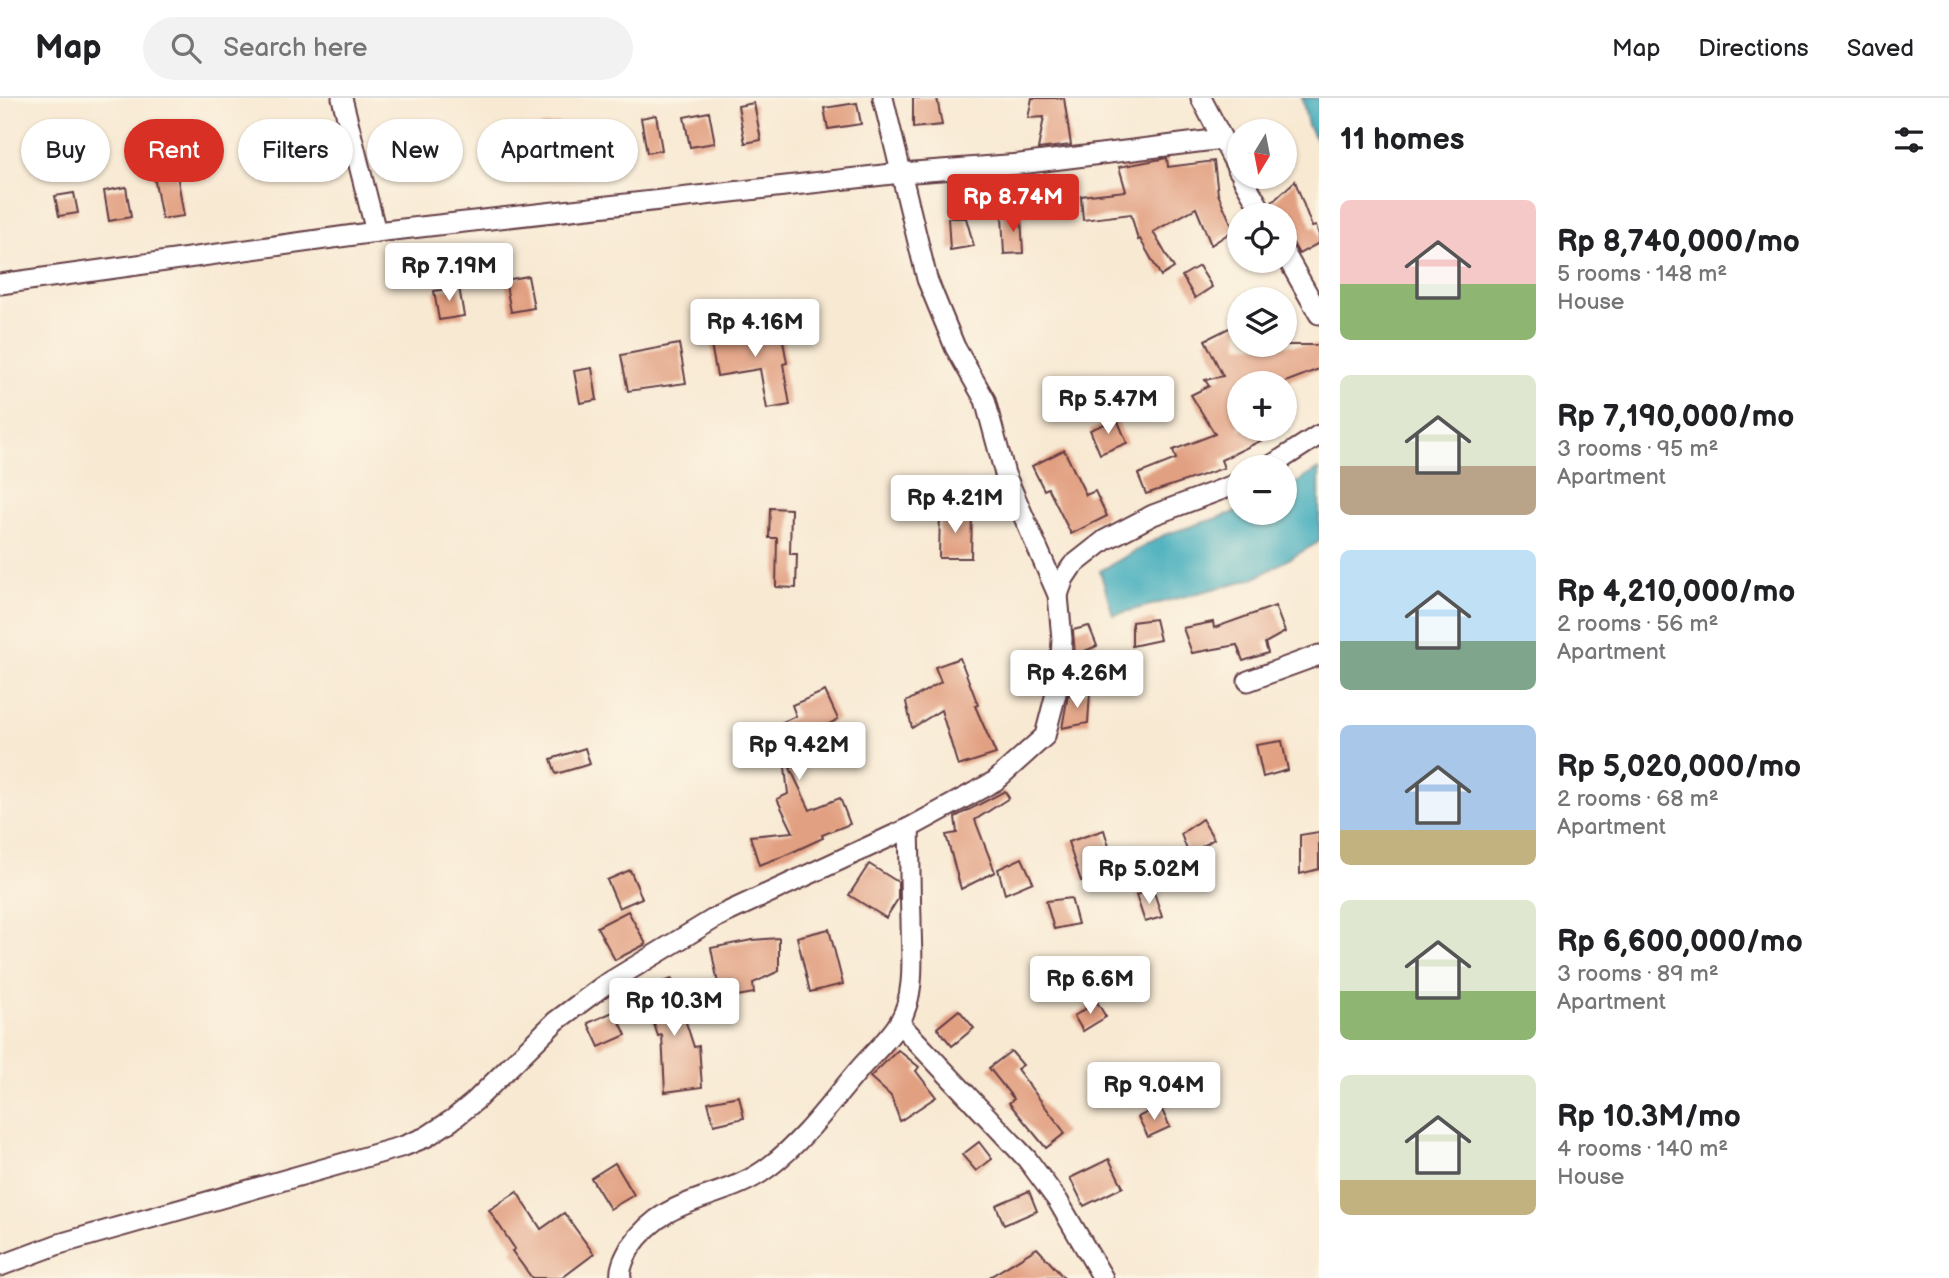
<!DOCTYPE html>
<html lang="en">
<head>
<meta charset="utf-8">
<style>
	body { margin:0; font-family:"Balsamiq Sans",sans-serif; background:#f2f2f2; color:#202124; height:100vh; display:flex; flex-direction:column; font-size:26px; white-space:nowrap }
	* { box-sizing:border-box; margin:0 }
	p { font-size:23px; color:#757577 }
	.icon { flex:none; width:38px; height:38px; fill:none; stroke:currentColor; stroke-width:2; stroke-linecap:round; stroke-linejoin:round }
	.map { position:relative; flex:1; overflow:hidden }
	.side { display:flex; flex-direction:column; background:#fff; width:630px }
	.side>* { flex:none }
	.banner { position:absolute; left:21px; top:21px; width:665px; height:63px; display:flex; gap:14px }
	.needle { width:46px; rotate:190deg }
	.buttons { position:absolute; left:1227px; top:21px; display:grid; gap:14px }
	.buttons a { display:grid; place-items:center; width:70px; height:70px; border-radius:50%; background:#fff; box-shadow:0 2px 5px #0004; font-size:35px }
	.price { position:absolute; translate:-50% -60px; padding:0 16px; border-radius:7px; background:#fff; color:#222; font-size:23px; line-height:46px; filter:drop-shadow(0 2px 4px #0008) }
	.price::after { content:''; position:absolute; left:50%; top:42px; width:21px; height:16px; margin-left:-10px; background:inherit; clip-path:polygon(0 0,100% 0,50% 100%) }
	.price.active { background:#d93025; color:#fff }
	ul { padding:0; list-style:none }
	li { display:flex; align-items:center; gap:21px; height:175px; padding:0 21px }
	li span { display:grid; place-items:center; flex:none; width:196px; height:140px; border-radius:10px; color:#555 }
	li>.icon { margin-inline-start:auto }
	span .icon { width:84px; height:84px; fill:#fffc; stroke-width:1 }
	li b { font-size:30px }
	h2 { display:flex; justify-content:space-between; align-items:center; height:84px; padding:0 21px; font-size:30px }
	.chip { padding:0 24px; border-radius:32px; background:#fff; box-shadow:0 2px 5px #0004; font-size:24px; line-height:63px }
	.chip.active { background:#d93025; color:#fff }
	header { display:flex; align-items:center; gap:42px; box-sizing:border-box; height:98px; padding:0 35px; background:#fff; border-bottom:2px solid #e0e0e0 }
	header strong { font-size:33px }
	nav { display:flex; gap:38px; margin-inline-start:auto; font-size:24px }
	.search { width:490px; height:63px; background:#f2f2f2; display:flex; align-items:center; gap:18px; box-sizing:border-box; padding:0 24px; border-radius:38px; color:#757577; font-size:26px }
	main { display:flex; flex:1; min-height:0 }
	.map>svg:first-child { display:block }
</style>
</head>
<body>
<header>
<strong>Map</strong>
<div class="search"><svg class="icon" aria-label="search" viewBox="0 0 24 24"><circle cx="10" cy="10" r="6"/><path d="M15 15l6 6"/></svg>Search here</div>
<nav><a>Map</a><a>Directions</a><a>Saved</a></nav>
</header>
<main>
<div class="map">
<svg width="1319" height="1180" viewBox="0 0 1319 1180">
	<rect width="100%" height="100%" fill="#fcf5e5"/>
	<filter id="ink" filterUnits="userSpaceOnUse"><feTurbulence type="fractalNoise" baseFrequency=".0143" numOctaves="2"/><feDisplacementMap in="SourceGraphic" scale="14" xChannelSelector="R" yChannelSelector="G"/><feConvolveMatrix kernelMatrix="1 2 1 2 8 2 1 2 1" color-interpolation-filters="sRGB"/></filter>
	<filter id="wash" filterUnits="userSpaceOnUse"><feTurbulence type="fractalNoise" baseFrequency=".00686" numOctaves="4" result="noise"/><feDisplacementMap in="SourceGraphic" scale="28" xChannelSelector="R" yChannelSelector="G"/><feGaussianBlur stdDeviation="1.57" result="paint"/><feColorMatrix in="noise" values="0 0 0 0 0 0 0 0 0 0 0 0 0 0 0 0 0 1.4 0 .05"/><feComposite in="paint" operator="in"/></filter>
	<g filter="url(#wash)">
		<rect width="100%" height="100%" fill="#f8e9d3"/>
		<!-- water -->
		<g fill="#3dabbb" stroke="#446573" stroke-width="2">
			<path d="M1302 0H1319V47L1308 28Z"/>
			<path d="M1319 371V444L1255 480 1113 517 1100 473 1164 437 1239 413 1284 415 1285 392Z"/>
		</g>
		<g id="blocks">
			<!-- building -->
			<g fill="#e2a082">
				<path d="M913 0H937L942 27 913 30Z"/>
				<path d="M1032 0H1064L1071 47 1038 51 1044 19 1028 20Z"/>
				<path d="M754 5 761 42 745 45 738 8Z"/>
				<path d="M857 5 861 26 828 31 824 10Z"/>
				<path d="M709 14 715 45 690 49 684 19Z"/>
				<path d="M656 17 662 52 647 55 641 20Z"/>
				<path d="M559 25 566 62 547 66 540 28Z"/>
				<path d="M1167 60 1168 69 1214 63 1218 96 1234 132 1211 147 1196 110 1153 134 1174 170 1161 178 1140 141 1138 142 1131 116 1083 122 1081 98 1126 93 1119 69Z"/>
				<path d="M176 70 184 118 162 121 153 73Z"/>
				<path d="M1295 83 1312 129 1316 128 1319 137V145L1299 156 1284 129V117H1276L1271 105Z"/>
				<path d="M126 89 131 119 109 123 104 93Z"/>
				<path d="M74 95 78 115 59 118 55 98Z"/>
				<path d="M1021 116 1023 155 1004 156 1002 117Z"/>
				<path d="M948 120H966L974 148 950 152Z"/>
				<path d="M1199 168 1212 189 1195 200 1182 178Z"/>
				<path d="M528 178 534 210 511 214 505 182Z"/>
				<path d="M459 189 464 218 439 222 434 193Z"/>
				<path d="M1239 225V247H1319V271L1283 285H1239V331H1285L1221 362 1224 370 1146 396 1138 376 1176 361 1173 352 1215 336 1191 297 1209 288 1205 282 1223 278 1205 242Z"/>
				<path d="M780 226 787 265 783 266 790 307 767 311 760 271 717 278 709 236Z"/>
				<path d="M679 246 686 285 628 293 621 257Z"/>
				<path d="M592 270 597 302 580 305 574 273Z"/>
				<path d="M1117 321 1127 345 1100 356 1090 332Z"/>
				<path d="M1064 352 1086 397 1095 393 1107 418 1071 436 1048 390 1044 392 1032 368Z"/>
				<path d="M770 410 791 411 790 456H797L796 490 776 489 777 440H769Z"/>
				<path d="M940 413 972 414 971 460H939Z"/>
				<path d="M1275 508 1285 534 1265 545 1268 555 1243 563 1237 547 1192 555 1183 530 1213 524 1214 530Z"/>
				<path d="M1155 521 1160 542 1132 548V524Z"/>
				<path d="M1089 528 1097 548 1075 557 1073 532Z"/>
				<path d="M960 560 978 607 975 608 996 656 958 668 941 612 912 630 906 604 941 584 935 569Z"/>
				<path d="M825 593 838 621 802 641 815 658 790 670 810 712 840 700 850 726 822 737 823 740 784 758 759 767 750 738 793 734 777 701 788 696 782 642 755 655 748 640 796 618 792 607Z"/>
				<path d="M1090 594 1088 625 1062 630 1068 597Z"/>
				<path d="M1282 643 1288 672 1263 679 1256 647Z"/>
				<path d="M585 650 590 666 556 676 551 661Z"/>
				<path d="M1005 693 1009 700 975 722 995 774 961 791 946 737 957 735 955 719Z"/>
				<path d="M1202 721 1214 741 1189 757 1181 736Z"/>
				<path d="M1104 732 1116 772 1081 783 1068 744Z"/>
				<path d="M1319 734V771L1300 776V737Z"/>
				<path d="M1022 760 1033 784 1005 796 998 771Z"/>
				<path d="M869 766 898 784V801L886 820 849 797Z"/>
				<path d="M630 772 642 800 619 810 607 782Z"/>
				<path d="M1153 791 1162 819 1145 824 1136 797Z"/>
				<path d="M1071 800 1078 826 1054 831 1046 803Z"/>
				<path d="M628 813 646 846 615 862 597 829Z"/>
				<path d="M829 831 843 886 810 894 797 839Z"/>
				<path d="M779 840V873L753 885 754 895 721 901 711 850 752 842Z"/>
				<path d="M672 881 694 949 699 948 702 989 665 994 662 937 658 938 642 890Z"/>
				<path d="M1097 904 1106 919 1083 933 1074 918Z"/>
				<path d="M959 912 974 930 952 948 937 930Z"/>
				<path d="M615 913 626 937 599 949 588 925Z"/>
				<path d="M898 952 919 969 916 973 936 999 900 1023 891 998 870 979Z"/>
				<path d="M1011 953 1023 967 1017 971 1065 1035 1046 1050 1009 1005 1014 1001 989 970Z"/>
				<path d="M739 998 744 1020 714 1027 708 1004Z"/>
				<path d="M1160 1008 1170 1029 1148 1039 1138 1019Z"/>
				<path d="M979 1044 992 1061 976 1073 962 1057Z"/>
				<path d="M1109 1061 1123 1089 1084 1108 1070 1080Z"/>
				<path d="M615 1065 634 1097 610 1111 591 1080Z"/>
				<path d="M1029 1093 1037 1113 1004 1127 996 1107Z"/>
				<path d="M517 1094 541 1131 564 1115 594 1156 562 1180H532L512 1153 515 1151 489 1112Z"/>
				<path d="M1037 1150 1064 1180H988Z"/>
			</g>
		</g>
	</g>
	<g filter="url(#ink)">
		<use href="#blocks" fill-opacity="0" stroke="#643d44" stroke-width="2"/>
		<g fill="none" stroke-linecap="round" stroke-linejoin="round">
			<defs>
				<g id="minor">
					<path d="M342 0 376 134"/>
					<path d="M1201 0 1239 73"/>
					<path d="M1242 79 1264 117"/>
					<path d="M1284 154 1319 216"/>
					<path d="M0 186 376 134 901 75 1020 66 1222 41"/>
					<path d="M1269 369 1319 337"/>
					<path d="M1058 497 1064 480 1072 468 1105 442 1153 417 1239 385"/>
					<path d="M1248 583 1319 557"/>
					<path d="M899 925 1027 1061 1058 1103 1103 1180"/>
					<path d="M0 1168 59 1146 404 1048 426 1039 452 1022 475 1003 556 923 603 888 717 819 909 730 995 683 1045 638 1060 580 1062 541 1058 497 1005 376 985 302 955 249 927 181 883 0"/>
					<path d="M621 1180C619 1170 625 1159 630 1150 668 1093 723 1105 770 1068 803 1043 830 1006 857 974 870 958 888 943 899 925 917 895 911 854 911 821 910 790 910 760 909 730"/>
				</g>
			</defs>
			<!-- minor casing -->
			<use href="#minor" stroke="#643d44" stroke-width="23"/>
			<!-- minor -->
			<use href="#minor" stroke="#fff" stroke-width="19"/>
		</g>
	</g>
</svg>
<div class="buttons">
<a><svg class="needle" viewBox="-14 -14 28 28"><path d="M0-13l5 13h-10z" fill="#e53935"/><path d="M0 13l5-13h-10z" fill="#757577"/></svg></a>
<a><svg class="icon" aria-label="locate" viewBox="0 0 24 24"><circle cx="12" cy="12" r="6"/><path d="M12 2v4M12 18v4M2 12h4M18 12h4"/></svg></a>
<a><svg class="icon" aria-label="layers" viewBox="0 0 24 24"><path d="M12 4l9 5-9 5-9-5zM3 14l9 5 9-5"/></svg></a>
<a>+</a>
<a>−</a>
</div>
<b class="price active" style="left:1013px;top:136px">Rp 8.74M</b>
<b class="price" style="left:449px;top:205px">Rp 7.19M</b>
<b class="price" style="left:755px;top:261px">Rp 4.16M</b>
<b class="price" style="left:1108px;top:338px">Rp 5.47M</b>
<b class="price" style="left:955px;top:437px">Rp 4.21M</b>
<b class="price" style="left:1077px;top:612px">Rp 4.26M</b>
<b class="price" style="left:799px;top:684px">Rp 9.42M</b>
<b class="price" style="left:1149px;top:808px">Rp 5.02M</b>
<b class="price" style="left:1090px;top:918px">Rp 6.6M</b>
<b class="price" style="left:674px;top:940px">Rp 10.3M</b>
<b class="price" style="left:1154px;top:1024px">Rp 9.04M</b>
<div class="banner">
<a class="chip">Buy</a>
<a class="chip active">Rent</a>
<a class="chip">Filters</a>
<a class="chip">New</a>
<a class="chip">Apartment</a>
</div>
</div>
<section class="side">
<h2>11 homes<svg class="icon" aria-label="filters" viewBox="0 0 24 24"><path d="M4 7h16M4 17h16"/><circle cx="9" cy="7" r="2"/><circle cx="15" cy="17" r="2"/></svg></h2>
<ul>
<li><span style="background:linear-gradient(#f6c9c9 60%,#8fb573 0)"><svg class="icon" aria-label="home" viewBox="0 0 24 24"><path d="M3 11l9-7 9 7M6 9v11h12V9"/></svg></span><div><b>Rp 8,740,000/mo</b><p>5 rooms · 148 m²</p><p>House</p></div></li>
<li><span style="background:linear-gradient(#dfe7d0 65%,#b9a48a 0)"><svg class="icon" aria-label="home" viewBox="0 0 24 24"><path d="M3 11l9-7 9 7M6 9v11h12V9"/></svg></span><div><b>Rp 7,190,000/mo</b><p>3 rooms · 95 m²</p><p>Apartment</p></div></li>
<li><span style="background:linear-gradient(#bfe0f5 65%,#7fa58c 0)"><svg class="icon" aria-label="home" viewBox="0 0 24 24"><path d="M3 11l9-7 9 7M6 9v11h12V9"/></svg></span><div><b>Rp 4,210,000/mo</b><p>2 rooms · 56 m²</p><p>Apartment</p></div></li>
<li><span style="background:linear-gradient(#a9c7e8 75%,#c2b280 0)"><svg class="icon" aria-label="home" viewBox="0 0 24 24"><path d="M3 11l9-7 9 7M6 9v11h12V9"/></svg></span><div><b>Rp 5,020,000/mo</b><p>2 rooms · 68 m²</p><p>Apartment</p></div></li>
<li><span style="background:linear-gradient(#dfe7d0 65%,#8fb573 0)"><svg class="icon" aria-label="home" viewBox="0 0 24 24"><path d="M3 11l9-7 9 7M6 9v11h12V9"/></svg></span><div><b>Rp 6,600,000/mo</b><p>3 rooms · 89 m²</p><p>Apartment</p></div></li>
<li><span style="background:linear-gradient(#dfe7d0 75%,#c2b280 0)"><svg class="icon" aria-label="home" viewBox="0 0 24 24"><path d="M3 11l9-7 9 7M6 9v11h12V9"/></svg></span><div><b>Rp 10.3M/mo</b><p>4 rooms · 140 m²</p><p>House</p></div></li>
</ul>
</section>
</main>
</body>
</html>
